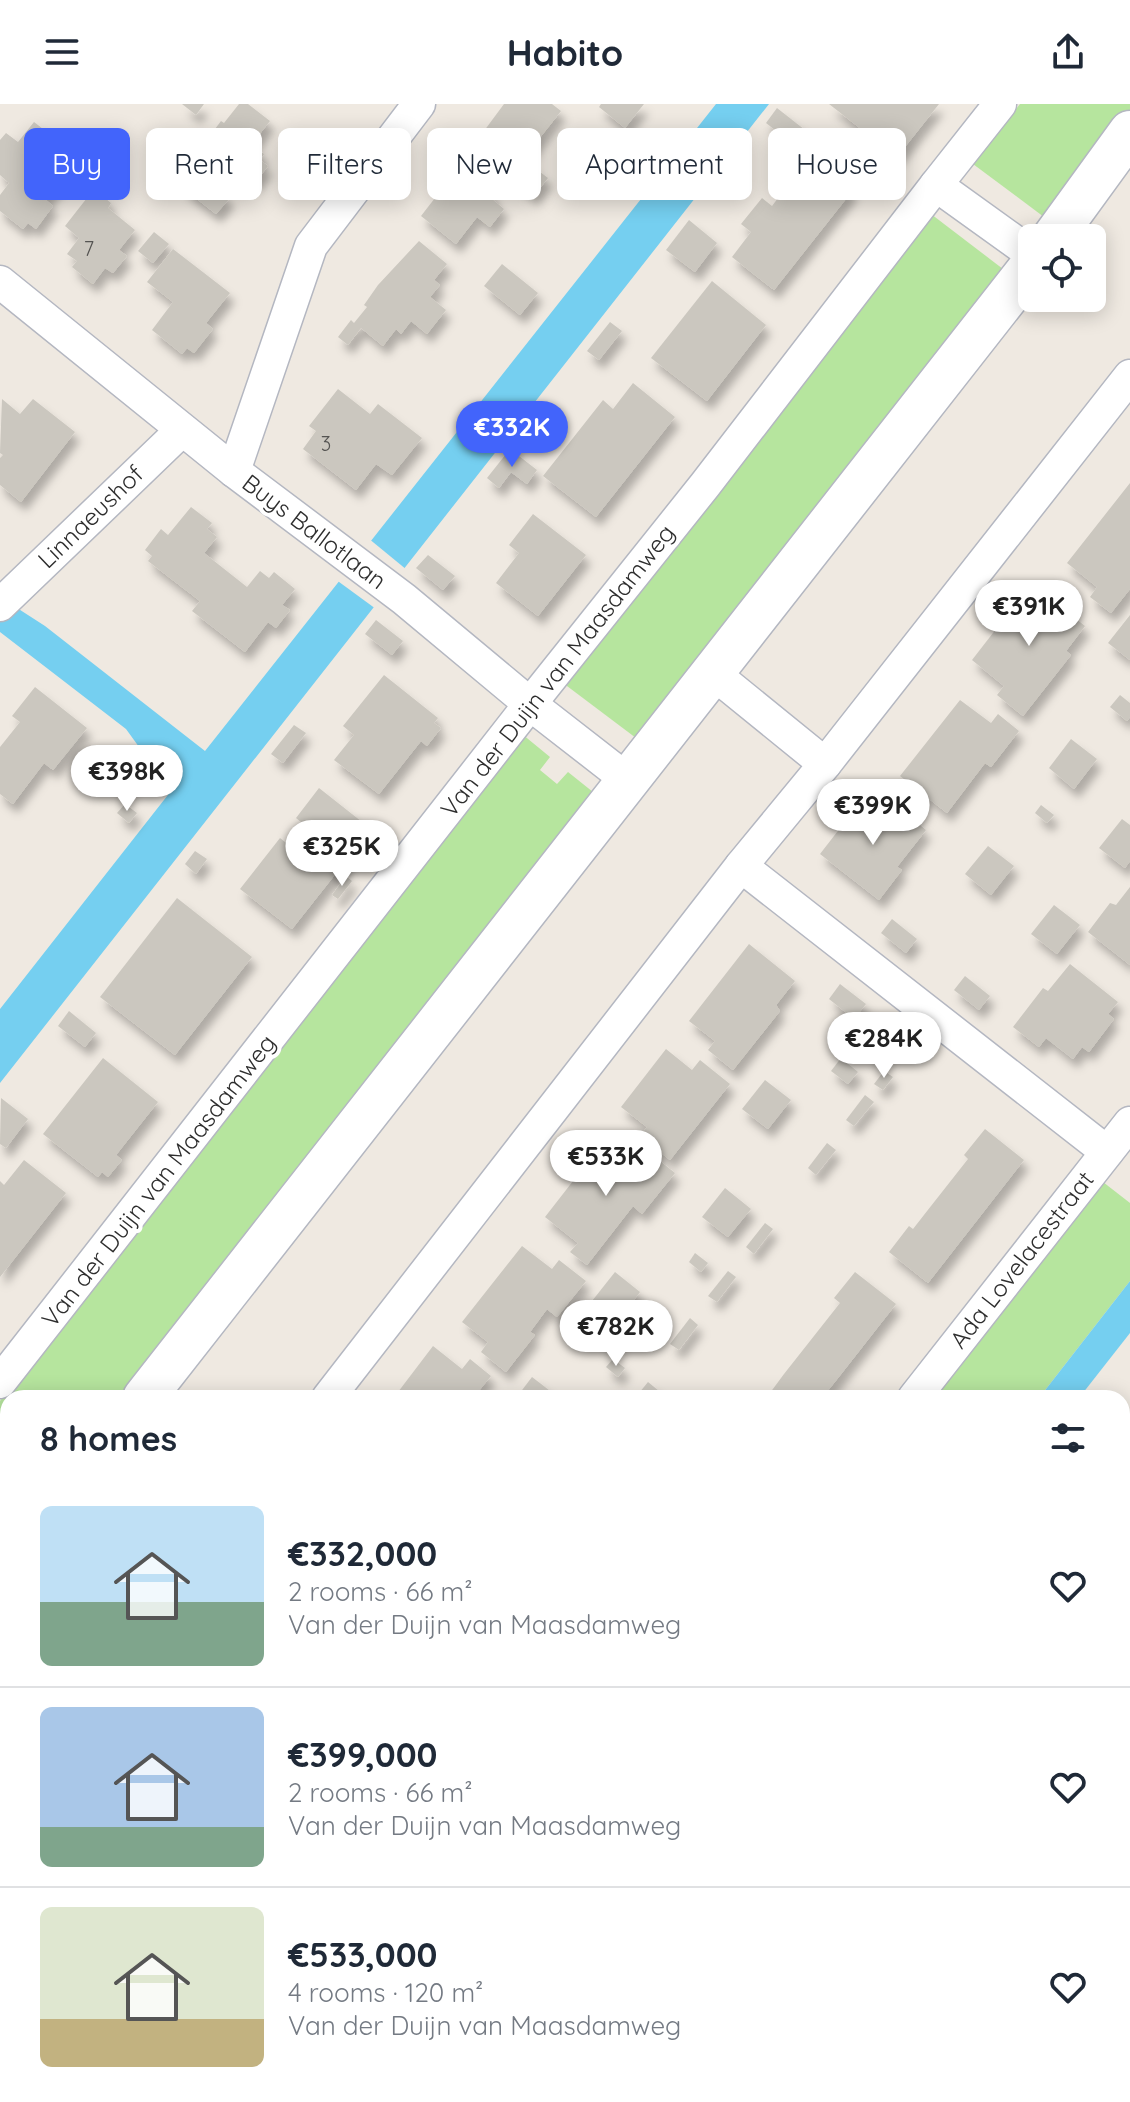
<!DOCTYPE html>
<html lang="en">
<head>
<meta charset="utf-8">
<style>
	body { margin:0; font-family:Quicksand,sans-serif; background:#f6f6f7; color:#1f2937; height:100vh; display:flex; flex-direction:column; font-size:30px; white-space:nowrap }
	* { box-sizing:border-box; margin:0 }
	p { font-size:26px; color:#747a83 }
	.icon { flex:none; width:44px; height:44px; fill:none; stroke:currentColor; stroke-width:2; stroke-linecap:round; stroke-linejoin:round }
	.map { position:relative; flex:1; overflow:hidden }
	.side { position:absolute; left:0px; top:1286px; width:1130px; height:712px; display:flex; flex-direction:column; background:#fff; border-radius:24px 24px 0 0; box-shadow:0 4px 20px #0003 }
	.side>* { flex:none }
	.hud { position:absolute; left:24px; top:24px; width:1082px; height:72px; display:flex; gap:16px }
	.controls { position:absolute; left:1018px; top:120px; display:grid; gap:16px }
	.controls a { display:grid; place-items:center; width:88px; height:88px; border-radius:12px; background:#fff; box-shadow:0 4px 20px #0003; font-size:40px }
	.price { position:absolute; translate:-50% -68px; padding:0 18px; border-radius:28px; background:#fff; color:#222; font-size:26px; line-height:52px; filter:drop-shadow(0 2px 4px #0008) }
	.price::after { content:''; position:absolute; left:50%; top:48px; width:24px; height:18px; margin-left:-12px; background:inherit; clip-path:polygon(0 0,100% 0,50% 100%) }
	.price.selected { background:#4264fb; color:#fff }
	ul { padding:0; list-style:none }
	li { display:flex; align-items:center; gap:24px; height:200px; padding:0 40px }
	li+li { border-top:2px solid #e0e1e3 }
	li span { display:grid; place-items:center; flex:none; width:224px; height:160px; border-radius:12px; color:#555 }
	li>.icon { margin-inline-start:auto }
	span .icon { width:96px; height:96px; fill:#fffc; stroke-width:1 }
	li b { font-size:34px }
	h2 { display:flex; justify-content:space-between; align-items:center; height:96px; padding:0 40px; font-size:34px }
	.chip { padding:0 28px; border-radius:12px; background:#fff; box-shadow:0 4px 20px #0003; font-size:28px; line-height:72px }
	.chip.selected { background:#4264fb; color:#fff }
	header { display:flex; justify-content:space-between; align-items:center; height:104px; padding:0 40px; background:#fff; font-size:36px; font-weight:700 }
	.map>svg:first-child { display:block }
</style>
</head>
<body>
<header><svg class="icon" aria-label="menu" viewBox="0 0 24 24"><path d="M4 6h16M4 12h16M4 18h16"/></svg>Habito<svg class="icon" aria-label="share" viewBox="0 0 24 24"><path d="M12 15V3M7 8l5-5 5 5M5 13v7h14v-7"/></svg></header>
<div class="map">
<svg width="1130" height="1998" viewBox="0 0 1130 1998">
	<defs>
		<filter id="shadow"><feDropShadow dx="5" dy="9" stdDeviation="4" flood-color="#0004"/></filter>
	</defs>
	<rect width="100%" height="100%" fill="#efe9e1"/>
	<!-- green -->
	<g fill="#b6e59e">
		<path d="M1020 0H1130V8L1044 113 973 60Z"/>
		<path d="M931 110 1003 165 636 634 563 579Z"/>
		<path d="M522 630 550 653 540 666 557 680 568 668 593 688 118 1294H8V1380L0 1374V1297Z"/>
		<path d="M1103 1078 1130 1099V1177L1039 1294H933Z"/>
		<path d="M385 1990H496L489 1998H379Z"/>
	</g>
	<!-- water -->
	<g fill="#75cff0">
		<path d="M716 0H769L0 979V905L171 687 126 625 0 528V493L45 522 205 647Z"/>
		<path d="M1130 1177V1229L1079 1294H1039Z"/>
	</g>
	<!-- pier -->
	<path fill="#efe9e1" d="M368 434 407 466 376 505 335 475Z"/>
	<!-- building -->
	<g fill="#cbc7bf" filter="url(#shadow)">
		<path d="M182 0H204L196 11Z"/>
		<path d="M239 0H248L270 17 251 41 264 50 260 56 268 62 255 79 246 73 242 78 200 45 221 17 224 19Z"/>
		<path d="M504 0H552L561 7 523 55 548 74 533 93 505 70 518 53 484 27Z"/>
		<path d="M601 0H644L625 24 599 3Z"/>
		<path d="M829 0H939L897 53Z"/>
		<path d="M777 4 805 26 793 40 766 19Z"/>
		<path d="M34 18 64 41 50 59 66 71 46 96 53 102 36 125 28 119 23 125 0 107V91L9 79 0 71V36L6 29 18 38Z"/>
		<path d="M811 52 853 86 774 186 732 153 751 128 741 120 762 94 772 102 787 82 778 74 781 71 790 78Z"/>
		<path d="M459 63 495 91 492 95 504 105 490 123 477 113 456 140 421 112Z"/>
		<path d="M196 67 230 94 216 110 183 84Z"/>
		<path d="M94 85 111 99 108 104 135 126 119 146 127 152 113 169 105 164 93 180 72 163 77 157 67 150 79 134 65 122Z"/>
		<path d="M689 116 717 139 695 168 666 146Z"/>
		<path d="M154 128 169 140 153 159 138 147Z"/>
		<path d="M419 137 447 160 434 176 440 181 430 193 446 206 427 230 411 217 401 230 396 225 383 242 361 224 348 241 338 233 351 216 354 219 367 203 364 201 378 181Z"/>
		<path d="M173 145 230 189 206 219 213 225 194 249 187 244 182 250 152 226 173 198 147 178Z"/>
		<path d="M502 160 538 189 520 211 484 182Z"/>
		<path d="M712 177 766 221 707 297 651 254Z"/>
		<path d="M610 218 622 227 599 256 587 247Z"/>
		<path d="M633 279 675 313 596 413 543 372 603 296 613 305Z"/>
		<path d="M338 285 370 310 378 300 422 334 392 371 376 360 356 386 303 345 316 327 309 322Z"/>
		<path d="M2 295 20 310 33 295 75 328 21 398 0 381V354L3 351 0 349Z"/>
		<path d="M510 345 537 366 527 380 511 368 499 384 487 374Z"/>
		<path d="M1130 379V485L1111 509 1090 493 1097 483 1067 459Z"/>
		<path d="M191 403 212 419 207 425 217 433 204 449 247 483 260 467 269 474 274 468 295 485 282 501 290 506 276 524 268 518 245 548 192 507 200 497 148 457 152 452 145 446 161 425 168 431Z"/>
		<path d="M533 410 586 451 538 512 496 479 519 449 509 441Z"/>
		<path d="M428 451 455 472 443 486 416 464Z"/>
		<path d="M1031 480 1085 522 1066 547 1071 551 1023 612 997 591 1004 582 972 556Z"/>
		<path d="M1130 511V556L1108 539Z"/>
		<path d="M376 516 403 537 392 551 365 530Z"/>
		<path d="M384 571 438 614 434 619 441 624 427 642 421 637 379 690 334 656 354 631 343 622Z"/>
		<path d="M35 583 87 624 53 666 44 659 13 700 0 690V643L20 618 12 612Z"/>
		<path d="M1120 591 1130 599V613L1127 617 1110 603Z"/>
		<path d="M960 596 991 619 998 610 1019 627 991 663 985 659 947 709 900 672Z"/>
		<path d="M294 621 306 629 283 659 271 650Z"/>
		<path d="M1071 635 1097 655 1074 685 1049 664Z"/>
		<path d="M319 684 371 725 292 825 240 785 280 734 290 742 306 722 296 714Z"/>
		<path d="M865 692 897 718 905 709 926 726 897 763 902 766 879 796 820 750Z"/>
		<path d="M125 700 137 709 129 719 117 709Z"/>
		<path d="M1041 701 1054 711 1047 719 1035 709Z"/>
		<path d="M1122 715 1130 721V757L1125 764 1099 744Z"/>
		<path d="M988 742 1014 762 991 791 965 770Z"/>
		<path d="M195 747 207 755 196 770 185 760Z"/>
		<path d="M346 772 352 777 338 795 332 791Z"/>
		<path d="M1130 783V861L1088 828 1110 799 1116 801Z"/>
		<path d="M177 794 252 853 175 951 100 893Z"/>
		<path d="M1054 801 1080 821 1057 850 1031 830Z"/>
		<path d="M892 815 917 835 906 849 881 829Z"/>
		<path d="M749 840 795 877 776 901 780 907 733 966 708 946 715 937 689 917Z"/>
		<path d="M1070 860 1118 898 1108 910 1114 915 1089 948 1082 943 1073 955 1046 934 1039 943 1013 923 1043 884 1048 887Z"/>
		<path d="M965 872 990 892 979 906 954 886Z"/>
		<path d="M840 880 866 900 854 915 829 895Z"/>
		<path d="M69 907 96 929 85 943 58 922Z"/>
		<path d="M666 945 692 966 700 956 730 980 670 1056 640 1032 647 1023 621 1003Z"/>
		<path d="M103 954 158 998 116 1051 122 1056 108 1073 102 1068 98 1073 43 1030Z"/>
		<path d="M841 954 858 968 848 980 831 967Z"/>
		<path d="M884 967 893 973 883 986 874 980Z"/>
		<path d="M765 976 791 996 768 1025 742 1005Z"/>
		<path d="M865 991 874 998 854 1022 846 1016Z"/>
		<path d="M1 994 28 1015 6 1044 0 1040Z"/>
		<path d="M985 1025 1024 1056 928 1179 889 1148 909 1122 913 1125 931 1102 968 1055 964 1051Z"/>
		<path d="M605 1036 639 1064 650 1049 675 1069 642 1110 633 1102 587 1161 570 1148 578 1139 545 1113Z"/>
		<path d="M827 1039 836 1046 816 1071 808 1064Z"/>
		<path d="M24 1056 66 1089 0 1173V1077L4 1081Z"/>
		<path d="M725 1084 751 1105 728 1133 702 1113Z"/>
		<path d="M765 1119 773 1125 754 1150 746 1143Z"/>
		<path d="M522 1142 552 1165 559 1156 586 1177 557 1213 547 1205 530 1228 535 1231 506 1268 481 1248 488 1238 462 1218Z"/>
		<path d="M695 1149 708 1159 701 1168 689 1158Z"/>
		<path d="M728 1167 736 1173 717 1198 708 1192Z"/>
		<path d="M615 1168 640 1188 618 1217 592 1197Z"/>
		<path d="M855 1168 896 1200 838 1274 822 1294H756L760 1288 767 1293 784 1270 840 1199 834 1194Z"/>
		<path d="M690 1214 698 1221 679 1246 670 1240Z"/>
		<path d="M433 1242 462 1265 470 1255 491 1272 473 1294H398L395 1292Z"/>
		<path d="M613 1255 625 1264 618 1273 606 1263Z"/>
		<path d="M532 1273 545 1283 559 1294H516Z"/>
		<path d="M648 1278 659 1287 653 1294H635Z"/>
		<path d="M0 1865 8 1871V1896L0 1906Z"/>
		<path d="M15 1990H39L49 1998H9Z"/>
		<path d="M208 1990H265L258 1998H202Z"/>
	</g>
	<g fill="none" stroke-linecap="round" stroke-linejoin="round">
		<defs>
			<g id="minor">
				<path d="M1000 0 936 81 1032 150"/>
				<path d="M0 178 234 367 404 495 530 600 629 677"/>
				<path d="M234 367 311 142 419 0"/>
				<path d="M0 501 182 326"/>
				<path d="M713 569 825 660"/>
				<path d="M741 762 1107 1048"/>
				<path d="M0 1278 530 600 705 381 936 81"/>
				<path d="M328 1294 741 762 825 660 1130 272"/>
				<path d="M914 1294 1130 1019"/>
				<path d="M0 1430 8 1437"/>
				<path d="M0 1713 8 1703"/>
				<path d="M358 1998 364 1990"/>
			</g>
			<g id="tertiary">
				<path d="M1053 134 1130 28"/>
				<path d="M144 1294 1032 161"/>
				<path d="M0 1478 8 1467"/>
			</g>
		</defs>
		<!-- minor casing -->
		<use href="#minor" stroke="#b4b7c1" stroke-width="35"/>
		<!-- tertiary casing -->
		<use href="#tertiary" stroke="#b4b7c1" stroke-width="45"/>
		<!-- minor -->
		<use href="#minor" stroke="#fff" stroke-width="32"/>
		<!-- tertiary -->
		<use href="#tertiary" stroke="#fff" stroke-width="42"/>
	</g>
	<g text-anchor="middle" stroke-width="8" stroke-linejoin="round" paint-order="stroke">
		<!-- number labels -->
		<g font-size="20" fill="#555452">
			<text x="89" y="152">7</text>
			<text x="326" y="347">3</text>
		</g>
		<!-- street labels -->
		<g font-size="24" fill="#2e2e2e" stroke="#fff">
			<text transform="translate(91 413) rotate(-44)" y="8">Linnaeushof</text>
			<text transform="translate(314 428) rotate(37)" y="8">Buys Ballotlaan</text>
			<text transform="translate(558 567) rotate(-52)" y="8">Van der Duijn van Maasdamweg</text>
			<text transform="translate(159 1077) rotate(-52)" y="8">Van der Duijn van Maasdamweg</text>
			<text transform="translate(1022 1156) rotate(-52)" y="8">Ada Lovelacestraat</text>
		</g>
	</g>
</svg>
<div class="controls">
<a><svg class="icon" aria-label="locate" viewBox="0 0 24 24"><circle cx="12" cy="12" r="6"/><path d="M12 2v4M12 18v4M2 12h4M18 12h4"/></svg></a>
</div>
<b class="price selected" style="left:512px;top:365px">€332K</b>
<b class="price" style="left:1029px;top:544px">€391K</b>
<b class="price" style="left:127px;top:709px">€398K</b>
<b class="price" style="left:873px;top:743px">€399K</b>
<b class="price" style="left:342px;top:784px">€325K</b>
<b class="price" style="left:884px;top:976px">€284K</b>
<b class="price" style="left:606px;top:1094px">€533K</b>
<b class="price" style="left:616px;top:1264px">€782K</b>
<div class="hud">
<a class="chip selected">Buy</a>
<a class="chip">Rent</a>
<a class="chip">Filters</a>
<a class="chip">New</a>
<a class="chip">Apartment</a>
<a class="chip">House</a>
</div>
<section class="side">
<h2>8 homes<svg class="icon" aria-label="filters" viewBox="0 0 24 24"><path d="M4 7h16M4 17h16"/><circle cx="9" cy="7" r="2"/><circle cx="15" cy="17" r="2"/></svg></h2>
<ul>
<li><span style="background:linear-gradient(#bfe0f5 60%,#7fa58c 0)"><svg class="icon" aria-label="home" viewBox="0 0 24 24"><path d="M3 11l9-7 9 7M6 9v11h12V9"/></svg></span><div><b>€332,000</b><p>2 rooms · 66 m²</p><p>Van der Duijn van Maasdamweg</p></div><svg class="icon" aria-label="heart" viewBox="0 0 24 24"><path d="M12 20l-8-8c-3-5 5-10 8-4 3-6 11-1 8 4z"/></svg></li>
<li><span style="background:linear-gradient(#a9c7e8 75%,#7fa58c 0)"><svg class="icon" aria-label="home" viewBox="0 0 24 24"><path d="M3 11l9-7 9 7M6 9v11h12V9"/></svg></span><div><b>€399,000</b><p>2 rooms · 66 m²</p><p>Van der Duijn van Maasdamweg</p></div><svg class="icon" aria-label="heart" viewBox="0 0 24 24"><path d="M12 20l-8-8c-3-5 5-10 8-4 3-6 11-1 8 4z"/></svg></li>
<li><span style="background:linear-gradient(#dfe7d0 70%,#c2b280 0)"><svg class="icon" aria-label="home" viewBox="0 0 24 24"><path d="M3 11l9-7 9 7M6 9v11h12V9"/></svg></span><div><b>€533,000</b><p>4 rooms · 120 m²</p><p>Van der Duijn van Maasdamweg</p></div><svg class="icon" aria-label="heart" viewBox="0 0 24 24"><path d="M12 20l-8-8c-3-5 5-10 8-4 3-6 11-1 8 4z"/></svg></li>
</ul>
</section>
</div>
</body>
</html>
